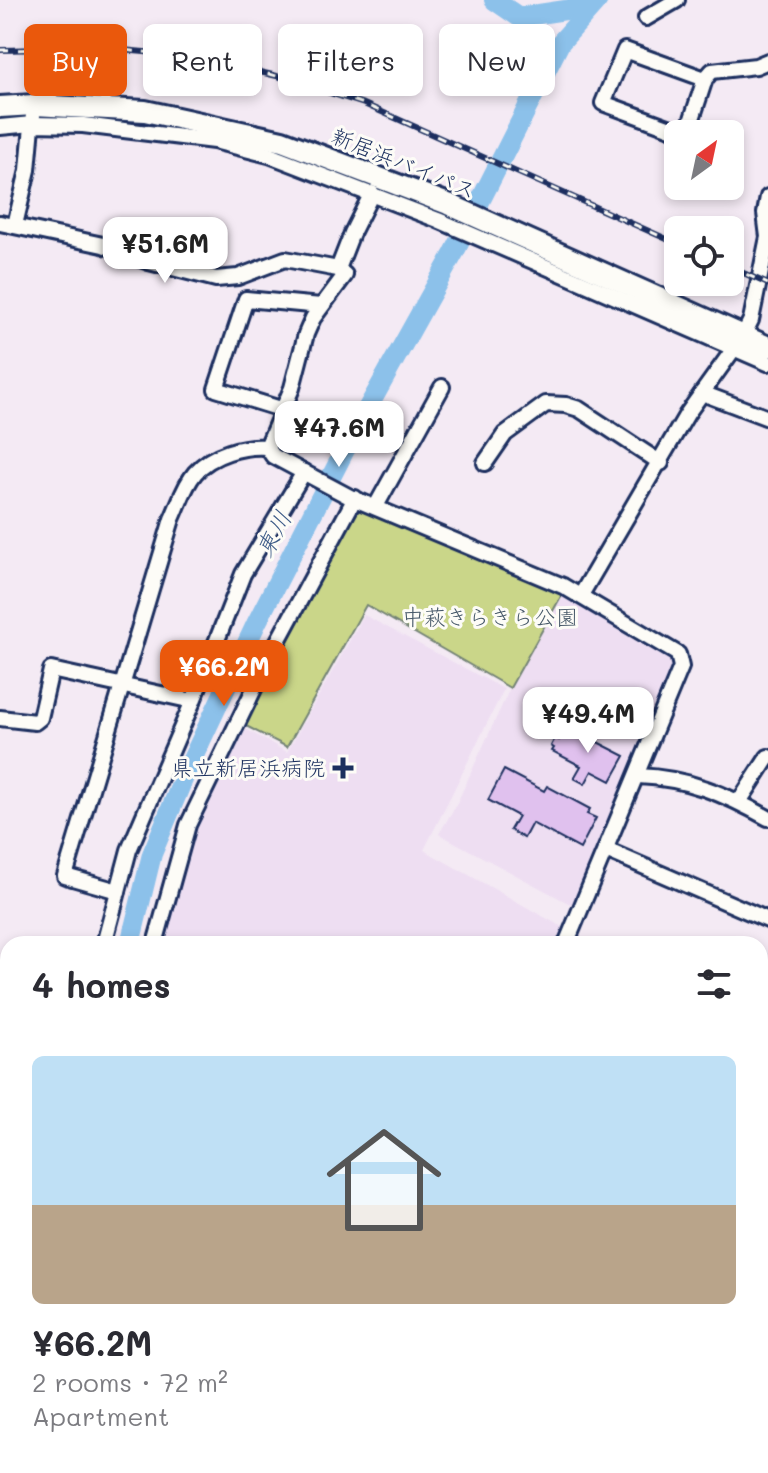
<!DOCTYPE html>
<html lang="en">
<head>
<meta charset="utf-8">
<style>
	body { margin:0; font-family:Mali,"Klee One",sans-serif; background:#f2f2f3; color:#2b2b33; height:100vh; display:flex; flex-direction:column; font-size:30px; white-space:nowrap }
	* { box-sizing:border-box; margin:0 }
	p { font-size:26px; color:#7c7c81 }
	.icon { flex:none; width:44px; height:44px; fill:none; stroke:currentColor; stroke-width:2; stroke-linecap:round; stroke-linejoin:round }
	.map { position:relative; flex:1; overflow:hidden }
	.drawer { position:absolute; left:0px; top:936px; width:768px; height:538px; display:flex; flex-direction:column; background:#fff; border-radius:24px 24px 0 0; box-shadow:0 4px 12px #0003 }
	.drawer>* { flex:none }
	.banner { position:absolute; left:24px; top:24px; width:720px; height:72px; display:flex; gap:16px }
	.needle { width:52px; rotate:33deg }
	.buttons { position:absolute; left:664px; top:120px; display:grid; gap:16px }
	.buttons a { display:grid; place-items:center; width:80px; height:80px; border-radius:12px; background:#fff; box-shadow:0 4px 12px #0003; font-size:40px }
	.price { position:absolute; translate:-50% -68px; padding:0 18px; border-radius:16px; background:#fff; color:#222; font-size:26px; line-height:52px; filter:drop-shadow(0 2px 4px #0008) }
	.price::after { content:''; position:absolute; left:50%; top:48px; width:24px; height:18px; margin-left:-12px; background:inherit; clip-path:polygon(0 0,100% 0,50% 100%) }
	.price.current { background:#ea580c; color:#fff }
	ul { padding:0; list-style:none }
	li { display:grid; align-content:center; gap:16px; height:424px; padding:0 32px }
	li span { display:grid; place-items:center; height:248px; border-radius:12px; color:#555 }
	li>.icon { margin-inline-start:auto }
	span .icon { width:144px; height:144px; fill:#fffc; stroke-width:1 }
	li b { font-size:34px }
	h2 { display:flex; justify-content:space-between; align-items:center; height:96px; padding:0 32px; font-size:34px }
	.tag { padding:0 28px; border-radius:12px; background:#fff; box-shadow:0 4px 12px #0003; font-size:28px; line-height:72px }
	.tag.current { background:#ea580c; color:#fff }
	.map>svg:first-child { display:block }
</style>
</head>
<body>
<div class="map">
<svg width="768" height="1473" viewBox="0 0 768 1473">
	<rect width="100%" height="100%" fill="#f4eaf4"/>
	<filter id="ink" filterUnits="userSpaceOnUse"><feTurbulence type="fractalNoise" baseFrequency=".0125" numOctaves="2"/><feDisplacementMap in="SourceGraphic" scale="16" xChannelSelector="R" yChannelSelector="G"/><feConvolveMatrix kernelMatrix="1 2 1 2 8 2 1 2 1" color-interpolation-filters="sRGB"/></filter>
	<g filter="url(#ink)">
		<!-- built -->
		<g fill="#eedef2">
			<path d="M564 591 671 655 675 670 617 809 572 905 439 834 456 805 510 688Z"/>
			<path d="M364 615 504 689 424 850 564 928 558 944H160L190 835 242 727 287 752Z"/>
		</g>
		<!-- green -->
		<path fill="#cad689" stroke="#728274" stroke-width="2" d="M355 505 564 591 510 688 366 605 287 747 244 725Z"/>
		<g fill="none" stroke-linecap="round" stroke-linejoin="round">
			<!-- river -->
			<g stroke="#8cc1ea" stroke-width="20">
				<path d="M494 0 519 17 592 6"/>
				<path d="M130 944 152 854 187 770 257 622 351 438 454 253 560 43 598 0"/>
				<path d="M0 1362 8 1337"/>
			</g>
		</g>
		<!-- building -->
		<g fill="#e0c1ee" stroke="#1b2f5e" stroke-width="2">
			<path d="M566 726 625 756 611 781 592 771 585 784 574 778 581 766 552 751 554 748 551 746 555 738 559 740Z"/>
			<path d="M504 770 544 791 547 786 590 809 587 814 596 818 580 849 532 823 524 838 510 830 518 816 488 800Z"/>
		</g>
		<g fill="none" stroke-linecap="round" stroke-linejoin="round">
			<defs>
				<g id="minor">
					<path d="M646 18 677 0"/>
					<path d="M705 79 625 50 603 103 687 134 705 79 712 71 756 66 768 61"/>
					<path d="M0 127 32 124 83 125 214 141 269 155 438 220 768 363"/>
					<path d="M0 223 103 245 149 262 216 279 238 277 285 259 338 269 345 275 313 318 306 334 292 388 267 447 273 456 350 497 563 586 678 654 681 667 566 944"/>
					<path d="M15 225 28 170 33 115"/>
					<path d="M338 269 352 233 372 193"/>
					<path d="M702 393 768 418"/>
					<path d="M284 410 216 389 246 299 321 306"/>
					<path d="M485 463 505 434 546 404 566 405 579 409 661 463"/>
					<path d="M376 506 442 387"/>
					<path d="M581 595 687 414 743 336 751 320 768 237 765 213 768 197"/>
					<path d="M0 718 35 722 40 718 51 670 193 701"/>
					<path d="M638 776C688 778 725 794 768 818"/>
					<path d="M739 802 768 757"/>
					<path d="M606 850 768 920"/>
					<path d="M118 891 65 876 172 519C179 504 184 486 195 473 211 454 244 445 267 447"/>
					<path d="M104 944 129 850 193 701 243 574 304 472"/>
					<path d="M155 944 188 825 271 654 355 498"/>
					<path d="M760 1141 768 1123"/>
					<path d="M760 1184 768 1188"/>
					<path d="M760 1256 768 1253"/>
					<path d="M0 1394 8 1397"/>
					<path d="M0 1445 8 1423"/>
					<path d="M141 1466 158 1473"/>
					<path d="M530 1466 541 1473"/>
					<path d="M620 1466 631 1473"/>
					<path d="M279 1473 283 1466"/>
					<path d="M596 1473 600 1466"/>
				</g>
				<g id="highway">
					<path d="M0 107 34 105 145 111 282 141 448 204 768 347"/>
					<path d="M0 1161 8 1164"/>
					<path d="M760 1414 768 1416"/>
				</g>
			</defs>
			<!-- minor casing -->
			<use href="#minor" stroke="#1b2f5e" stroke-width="20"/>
			<!-- highway casing -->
			<use href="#highway" stroke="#1b2f5e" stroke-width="26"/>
			<!-- minor -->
			<use href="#minor" stroke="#fdfcf7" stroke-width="14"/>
			<!-- highway -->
			<use href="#highway" stroke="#fdfcf7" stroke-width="20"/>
			<defs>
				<g id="rail">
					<path d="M0 50 99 48 190 56 277 76 364 104 678 244"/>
					<path d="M730 267 768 284"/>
				</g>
			</defs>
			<!-- rail casing -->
			<use href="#rail" stroke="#1b2f5e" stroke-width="6"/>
			<!-- rail -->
			<use href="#rail" stroke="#fdfcf7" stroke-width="3" stroke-dasharray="9" stroke-linecap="butt"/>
		</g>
	</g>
	<!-- markers -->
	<path fill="#1b2f5e" stroke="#fdfcf7" stroke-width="3" d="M339 756h8v8h8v8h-8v8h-8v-8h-8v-8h8z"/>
	<g text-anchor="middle" stroke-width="6" stroke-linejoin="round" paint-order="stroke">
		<!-- street labels -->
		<g font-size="22" fill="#1b2f5e" stroke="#fdfcf7">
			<text transform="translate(404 163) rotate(22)" y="8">新居浜バイパス</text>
		</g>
		<!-- park labels -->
		<g font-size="22" fill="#475969" stroke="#fdfcf7">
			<text x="490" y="625">中萩きらきら公園</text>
		</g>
		<!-- poi labels -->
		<g font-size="22" fill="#1b2f5e" stroke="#fdfcf7" text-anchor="end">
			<text x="325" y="776">県立新居浜病院</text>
		</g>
		<!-- water labels -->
		<g font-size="24" font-style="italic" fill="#3d5b88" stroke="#fdfcf7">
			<text transform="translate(274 534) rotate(-62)" y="8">東川</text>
		</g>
	</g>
</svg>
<div class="buttons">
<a><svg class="needle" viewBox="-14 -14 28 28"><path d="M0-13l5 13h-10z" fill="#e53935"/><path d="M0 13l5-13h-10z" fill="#7c7c81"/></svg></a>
<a><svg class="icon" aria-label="locate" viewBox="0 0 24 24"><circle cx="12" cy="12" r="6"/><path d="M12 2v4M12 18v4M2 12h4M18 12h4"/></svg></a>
</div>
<b class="price" style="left:165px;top:285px">¥51.6M</b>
<b class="price" style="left:339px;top:469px">¥47.6M</b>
<b class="price current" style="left:224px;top:708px">¥66.2M</b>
<b class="price" style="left:588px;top:755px">¥49.4M</b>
<div class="banner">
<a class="tag current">Buy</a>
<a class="tag">Rent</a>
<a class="tag">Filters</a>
<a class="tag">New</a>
</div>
<section class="drawer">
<h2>4 homes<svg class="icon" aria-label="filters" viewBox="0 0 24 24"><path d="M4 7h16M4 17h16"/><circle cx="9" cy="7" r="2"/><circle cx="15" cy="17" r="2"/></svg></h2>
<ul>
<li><span style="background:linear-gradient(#bfe0f5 60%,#b9a48a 0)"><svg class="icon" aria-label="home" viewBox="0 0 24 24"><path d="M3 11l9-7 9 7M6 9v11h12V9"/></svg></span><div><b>¥66.2M</b><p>2 rooms · 72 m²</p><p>Apartment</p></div></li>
</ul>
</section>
</div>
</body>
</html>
